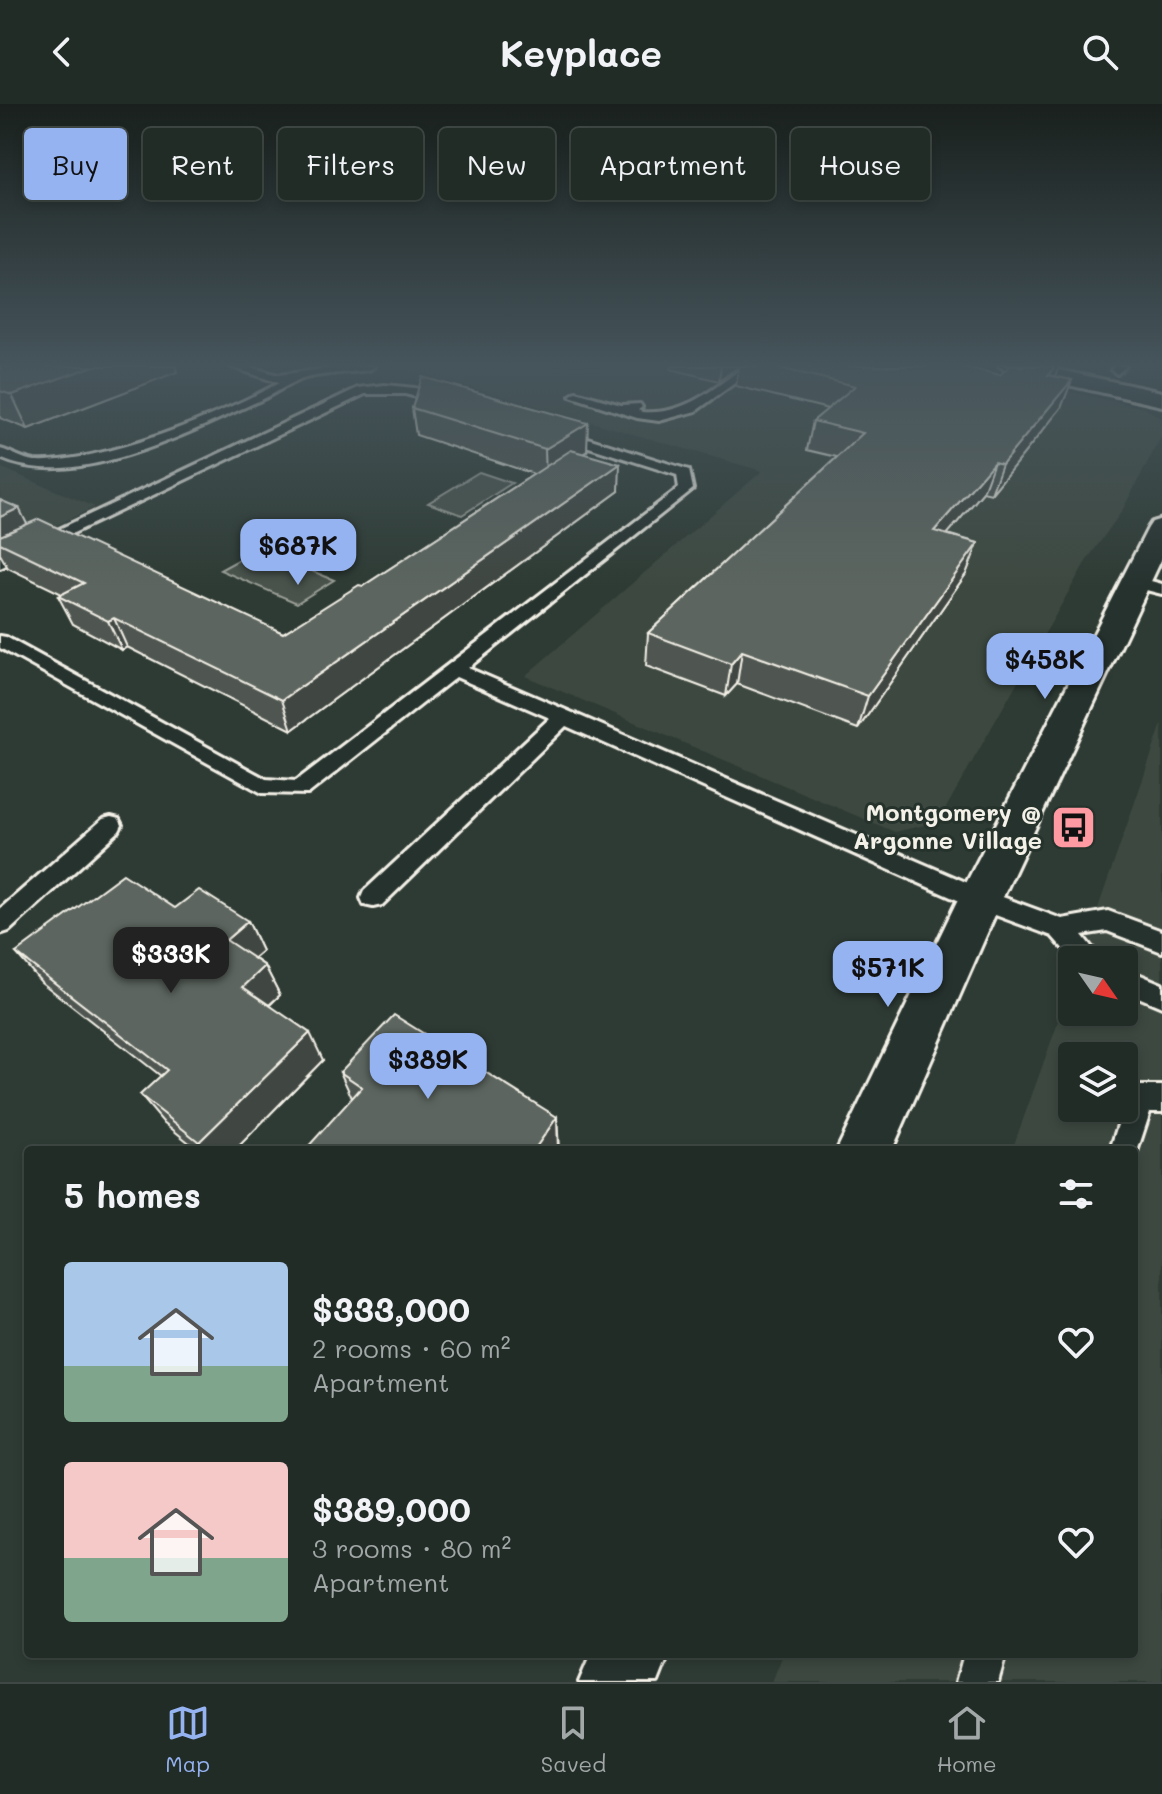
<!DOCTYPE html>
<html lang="en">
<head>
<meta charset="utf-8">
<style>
	body { margin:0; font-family:Mali,sans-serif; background:#2a342f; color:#f1f3f6; height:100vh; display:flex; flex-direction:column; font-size:30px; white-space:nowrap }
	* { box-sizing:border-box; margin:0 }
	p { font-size:26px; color:#a2a7a7 }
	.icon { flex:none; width:44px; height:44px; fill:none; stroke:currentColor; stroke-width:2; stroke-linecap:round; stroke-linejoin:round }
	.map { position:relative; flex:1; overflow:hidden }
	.panel { position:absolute; left:24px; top:1042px; width:1114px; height:512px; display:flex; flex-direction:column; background:#222c27; border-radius:8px; box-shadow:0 4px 12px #0003,0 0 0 2px #3f4844 }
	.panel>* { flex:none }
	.hud { position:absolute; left:24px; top:24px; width:1114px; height:72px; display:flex; gap:16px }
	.needle { width:52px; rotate:124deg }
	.fabs { position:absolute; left:1058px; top:842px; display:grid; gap:16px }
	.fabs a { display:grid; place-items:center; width:80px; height:80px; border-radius:8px; background:#222c27; box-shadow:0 4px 12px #0003,0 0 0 2px #3f4844; font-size:40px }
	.price { position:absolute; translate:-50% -68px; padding:0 18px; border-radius:16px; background:#95b2f1; color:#111; font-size:26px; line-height:52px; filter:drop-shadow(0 2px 4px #0008) }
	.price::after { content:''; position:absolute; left:50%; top:48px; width:24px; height:18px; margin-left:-12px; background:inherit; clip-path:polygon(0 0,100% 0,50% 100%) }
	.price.on { background:#222; color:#fff }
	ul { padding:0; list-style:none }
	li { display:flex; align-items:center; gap:24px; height:200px; padding:0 40px }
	li span { display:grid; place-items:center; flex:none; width:224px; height:160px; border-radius:8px; color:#555 }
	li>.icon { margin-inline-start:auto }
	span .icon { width:96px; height:96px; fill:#fffc; stroke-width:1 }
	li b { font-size:34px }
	h2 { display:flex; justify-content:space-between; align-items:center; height:96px; padding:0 40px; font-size:34px }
	.pill { padding:0 28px; border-radius:8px; background:#222c27; box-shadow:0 4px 12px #0003,0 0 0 2px #3f4844; font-size:28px; line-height:72px }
	.pill.on { background:#95b2f1; color:#111 }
	header { display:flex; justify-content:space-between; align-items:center; height:104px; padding:0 40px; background:#222c27; font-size:36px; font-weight:700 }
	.tabs { display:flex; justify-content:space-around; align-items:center; height:112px; border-top:2px solid #3f4844; background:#222c27; font-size:22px; color:#a2a7a7 }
	.tabs a { display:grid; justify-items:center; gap:4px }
	.tabs .on { color:#95b2f1 }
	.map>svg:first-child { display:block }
</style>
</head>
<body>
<header><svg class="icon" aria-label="back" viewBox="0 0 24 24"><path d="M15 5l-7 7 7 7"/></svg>Keyplace<svg class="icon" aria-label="search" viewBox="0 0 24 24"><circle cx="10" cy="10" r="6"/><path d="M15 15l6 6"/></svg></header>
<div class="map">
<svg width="1162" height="1578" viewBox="0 0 1162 1578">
	<rect width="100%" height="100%" fill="#2e3b34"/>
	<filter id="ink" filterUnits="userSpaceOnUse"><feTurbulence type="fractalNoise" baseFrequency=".0125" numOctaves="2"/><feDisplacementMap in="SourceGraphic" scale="16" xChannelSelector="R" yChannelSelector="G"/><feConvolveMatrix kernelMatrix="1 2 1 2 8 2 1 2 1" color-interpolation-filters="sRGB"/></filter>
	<g filter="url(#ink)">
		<!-- built -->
		<g fill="#3c4841" fill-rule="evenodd">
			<path d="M396 262H955L1144 304 1162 314V331L1122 407 1085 459 938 718 895 728 525 572 762 367Z"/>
			<path d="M0 363 95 403 0 448Z"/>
			<path d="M1162 620V1578H772L783 1550H1134V1046H1012L1072 880V908H1124V856H1080ZM1072 952H1124V1004H1072Z"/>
		</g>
		<!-- green -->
		<g fill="#48524c" stroke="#9ea29a" stroke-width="2">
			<path d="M479 368 512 379 462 411 428 399Z"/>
			<path d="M258 445 334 476 297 499 220 466Z"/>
		</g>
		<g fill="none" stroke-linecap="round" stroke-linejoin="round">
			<defs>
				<g id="lane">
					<path d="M229 262H247L278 271 345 262H375L369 266C347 269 323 269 302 275 289 279 276 289 263 295 192 326 77 389 0 354V345C12 348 23 356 35 357 101 360 220 311 279 279Z"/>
					<path d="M745 262H758L696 307 659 317 637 314 570 292 576 288 621 301 640 300 642 303 638 306 642 308C685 311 712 286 745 262Z"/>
					<path d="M1114 262H1126L1117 270 1111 266Z"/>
					<path d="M385 281 415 284 454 297 448 301 405 290H365L0 464V453L358 284Z"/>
					<path d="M556 324 689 366 693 385 468 564 989 788 1062 815 1108 807 1162 827V848L1107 827 1082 831 1102 856H1073L1052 832 971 802 566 622 382 801 373 803 364 801 361 794 364 787 550 614 456 573 308 690 262 689 0 544V532L6 533 266 675 296 677 679 384 677 371 551 331 549 328Z"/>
					<path d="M1136 473 1162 480V490L1130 482 1128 478 1130 474Z"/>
					<path d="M111 713 119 715 122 721 119 727 9 827 0 830V805L103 715Z"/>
					<path d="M1124 864 1162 880V903L1124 887Z"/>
					<path d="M1139 982H1162V1008H1150L1134 1057V1046H1110L1129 986Z"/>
					<path d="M964 1550H1006L998 1578H956Z"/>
				</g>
				<g id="secondary">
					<path d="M1162 415V454L1002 795 892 1046H837L958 795 1148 424 1152 418Z"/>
					<path d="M669 1550 658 1578H579L591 1550Z"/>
				</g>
				<path id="primary" d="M999 262H1040L1162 288V302L1010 268Z"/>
			</defs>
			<!-- lane casing -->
			<use href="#lane" stroke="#f4f1e8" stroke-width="6"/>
			<!-- secondary casing -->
			<use href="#secondary" stroke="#f4f1e8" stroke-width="6"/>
			<!-- primary casing -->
			<use href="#primary" stroke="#f4f1e8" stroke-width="6"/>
			<!-- lane -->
			<use href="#lane" fill="#26332d" fill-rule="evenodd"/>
			<!-- secondary -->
			<use href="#secondary" fill="#26332d" fill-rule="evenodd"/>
			<!-- primary -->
			<use href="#primary" fill="#26332d" fill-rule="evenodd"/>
		</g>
		<!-- wall -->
		<g fill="#4f5751" stroke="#f4f1e8" stroke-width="2">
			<path d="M0 262H175L177 268 28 325 0 314Z"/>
			<path d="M672 262H960L1000 271 1059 262 1055 273 1072 276 1061 304 991 390 983 388 947 430 978 439 966 470 858 625 737 580 726 592 646 562 648 529 837 353 807 346 813 317 828 305 736 282 739 263 719 277 671 265Z"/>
			<path d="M412 304 587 347 583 350 619 387 292 626 127 543 122 546 73 520 58 492 62 490 8 464 0 450V396L27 420 283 529 363 482 534 370 416 331Z"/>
			<path d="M175 804 248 817 262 847 254 854 265 862 280 891 270 901 323 956 235 1046H198L162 1017 140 991 161 972 41 878 16 849Z"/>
			<path d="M340 968 557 1013 559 1045 352 994Z"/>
		</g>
		<!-- shaded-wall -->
		<g fill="#404742" stroke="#f4f1e8" stroke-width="2">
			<path d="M94 262H175L177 268 28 325 12 291Z"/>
			<path d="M721 262H739L719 277Z"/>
			<path d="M1055 262H1059L1052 280 1048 271Z"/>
			<path d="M1072 276 1061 304 991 390 1002 360Z"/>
			<path d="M588 319 587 347 546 374 545 345Z"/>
			<path d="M994 358 983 388 924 458 934 427Z"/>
			<path d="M620 360 619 387 292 626 282 596Z"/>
			<path d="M19 404 34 434 0 439V413Z"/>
			<path d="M978 439 966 470 858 625 868 592Z"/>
			<path d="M114 514 127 543 122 546 108 517Z"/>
			<path d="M742 547 737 580 726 592 731 560Z"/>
			<path d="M248 817 262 847 241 865 226 836Z"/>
			<path d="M265 862 280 891 258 911 243 883Z"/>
			<path d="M310 929 323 956 235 1046H205L199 1038Z"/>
			<path d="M557 1013 558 1046H534Z"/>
		</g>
		<!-- building -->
		<g fill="#5c655e" stroke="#f4f1e8" stroke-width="2">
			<path d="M0 262H94L12 291 0 287Z"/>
			<path d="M771 262H960L1000 271 1009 262H1055L1048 271 1072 276 1002 360 994 358 934 427 978 439 868 592 742 547 731 560 648 529 863 329 813 317 855 282Z"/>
			<path d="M422 273 588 319 545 345 412 304Z"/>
			<path d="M571 346 620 360 282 596 114 514 108 517 58 492 84 479 0 439V432L39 415 283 529 359 481 363 482Z"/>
			<path d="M0 396 19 404 0 413Z"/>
			<path d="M123 770 175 804 199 786 248 817 226 836 265 862 243 883 310 929 199 1038 140 991 167 966 16 849Z"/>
			<path d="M394 911 557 1013 534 1046H305L362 983 340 968Z"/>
		</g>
	</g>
	<!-- sky -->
	<linearGradient id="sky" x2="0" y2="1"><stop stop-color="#19201d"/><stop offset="0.54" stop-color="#46555c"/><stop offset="1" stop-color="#46555c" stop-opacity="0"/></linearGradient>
	<rect width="1162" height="483" fill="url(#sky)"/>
	<!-- icons -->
	<defs>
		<symbol id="bus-square" viewBox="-11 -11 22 22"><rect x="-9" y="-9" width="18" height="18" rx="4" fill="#ff9aa2" stroke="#26332d"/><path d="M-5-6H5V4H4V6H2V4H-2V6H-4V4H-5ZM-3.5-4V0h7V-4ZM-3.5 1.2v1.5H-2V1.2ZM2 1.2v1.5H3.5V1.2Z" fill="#111"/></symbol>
	</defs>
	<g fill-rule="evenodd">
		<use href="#bus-square" x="1048" y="698" width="51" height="51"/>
	</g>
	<g text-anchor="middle" stroke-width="6" stroke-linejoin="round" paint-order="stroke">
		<!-- poi labels -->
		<g font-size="24" font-weight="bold" fill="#f4f1e8" stroke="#26332d" text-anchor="end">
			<text x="1042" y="717">Montgomery @<tspan x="1042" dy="28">Argonne Village</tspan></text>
		</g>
	</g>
</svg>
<div class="fabs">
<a><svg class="needle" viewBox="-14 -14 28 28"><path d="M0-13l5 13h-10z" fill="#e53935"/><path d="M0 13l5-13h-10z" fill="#a2a7a7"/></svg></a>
<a><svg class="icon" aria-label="layers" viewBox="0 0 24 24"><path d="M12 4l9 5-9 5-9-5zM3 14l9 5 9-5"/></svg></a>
</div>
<b class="price" style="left:298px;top:483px">$687K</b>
<b class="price" style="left:1045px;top:597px">$458K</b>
<b class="price on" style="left:171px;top:891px">$333K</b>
<b class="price" style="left:888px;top:905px">$571K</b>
<b class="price" style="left:428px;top:997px">$389K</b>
<div class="hud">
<a class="pill on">Buy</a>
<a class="pill">Rent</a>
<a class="pill">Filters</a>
<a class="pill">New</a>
<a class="pill">Apartment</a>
<a class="pill">House</a>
</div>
<section class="panel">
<h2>5 homes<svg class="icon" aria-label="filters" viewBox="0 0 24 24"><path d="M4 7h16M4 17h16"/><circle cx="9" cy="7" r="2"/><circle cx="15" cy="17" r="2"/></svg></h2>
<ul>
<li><span style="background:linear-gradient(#a9c7e8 65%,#7fa58c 0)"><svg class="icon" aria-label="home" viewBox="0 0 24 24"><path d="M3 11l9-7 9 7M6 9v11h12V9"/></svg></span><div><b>$333,000</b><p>2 rooms · 60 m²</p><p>Apartment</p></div><svg class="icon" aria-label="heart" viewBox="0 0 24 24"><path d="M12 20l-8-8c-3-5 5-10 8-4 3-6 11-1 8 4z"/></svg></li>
<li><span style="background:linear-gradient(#f6c9c9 60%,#7fa58c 0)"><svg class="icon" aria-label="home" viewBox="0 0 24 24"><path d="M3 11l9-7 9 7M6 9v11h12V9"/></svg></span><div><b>$389,000</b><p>3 rooms · 80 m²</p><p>Apartment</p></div><svg class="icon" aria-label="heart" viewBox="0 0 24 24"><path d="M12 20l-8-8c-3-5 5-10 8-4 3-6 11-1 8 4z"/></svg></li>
</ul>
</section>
</div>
<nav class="tabs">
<a class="on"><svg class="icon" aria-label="map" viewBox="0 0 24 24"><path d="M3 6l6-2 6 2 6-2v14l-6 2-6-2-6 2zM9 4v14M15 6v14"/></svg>Map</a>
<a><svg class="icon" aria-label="saved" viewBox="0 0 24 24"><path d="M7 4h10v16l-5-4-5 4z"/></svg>Saved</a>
<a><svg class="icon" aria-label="home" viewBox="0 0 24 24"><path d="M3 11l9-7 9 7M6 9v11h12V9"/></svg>Home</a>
</nav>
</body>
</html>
